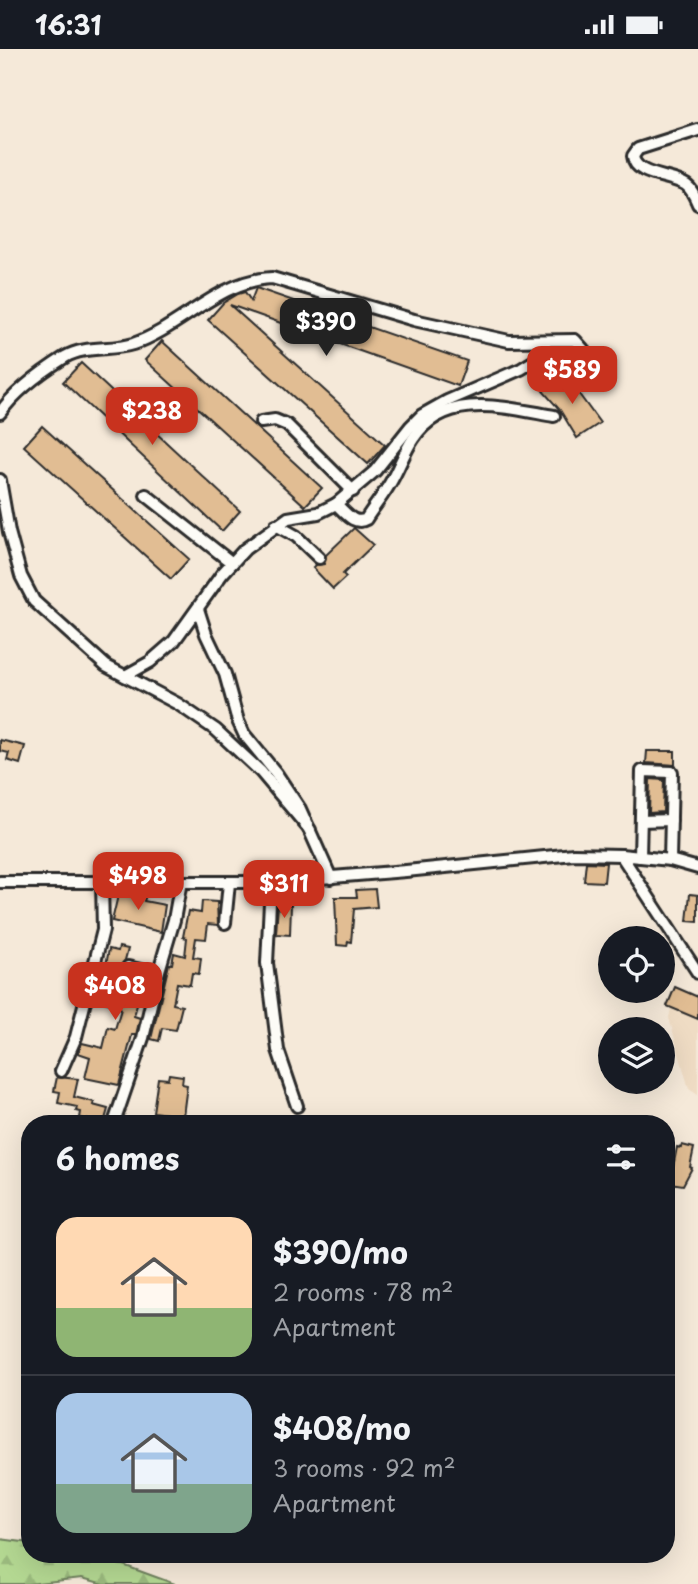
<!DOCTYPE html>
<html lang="en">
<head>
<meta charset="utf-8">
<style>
	body { margin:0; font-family:"Playpen Sans",sans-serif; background:#242831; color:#f1f3f6; height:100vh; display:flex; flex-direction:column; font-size:26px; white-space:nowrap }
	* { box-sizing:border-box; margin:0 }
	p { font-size:23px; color:#9ea1a6 }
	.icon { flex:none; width:38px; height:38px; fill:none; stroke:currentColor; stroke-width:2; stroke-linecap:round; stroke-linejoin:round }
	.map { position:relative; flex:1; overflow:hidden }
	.side { position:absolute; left:21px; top:1066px; width:654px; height:448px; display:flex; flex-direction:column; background:#171b24; border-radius:28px; box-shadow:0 7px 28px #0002 }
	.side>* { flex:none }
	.fabs { position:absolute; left:598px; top:877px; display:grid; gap:14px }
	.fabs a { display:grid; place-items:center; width:77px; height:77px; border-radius:50%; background:#171b24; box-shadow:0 7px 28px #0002; font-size:35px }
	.price { position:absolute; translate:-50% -60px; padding:0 16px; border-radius:14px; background:#c8321e; color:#fff; font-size:23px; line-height:46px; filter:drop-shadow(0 2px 4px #0008) }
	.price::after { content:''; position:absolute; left:50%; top:42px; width:21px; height:16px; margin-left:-10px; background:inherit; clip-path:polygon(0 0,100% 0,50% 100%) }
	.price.active { background:#222; color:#fff }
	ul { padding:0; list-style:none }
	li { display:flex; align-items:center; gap:21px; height:175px; padding:0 35px }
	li+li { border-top:2px solid #363941 }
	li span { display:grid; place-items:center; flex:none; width:196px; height:140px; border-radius:21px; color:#555 }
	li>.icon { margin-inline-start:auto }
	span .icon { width:84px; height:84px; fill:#fffc; stroke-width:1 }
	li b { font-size:30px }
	h2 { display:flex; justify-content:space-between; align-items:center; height:84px; padding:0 35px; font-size:30px }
	.status { display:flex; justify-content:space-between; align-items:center; height:49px; padding:0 35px; background:#171b24; direction:ltr }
	.status svg { height:19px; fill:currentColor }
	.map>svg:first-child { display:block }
</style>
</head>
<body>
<div class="status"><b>16:31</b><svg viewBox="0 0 49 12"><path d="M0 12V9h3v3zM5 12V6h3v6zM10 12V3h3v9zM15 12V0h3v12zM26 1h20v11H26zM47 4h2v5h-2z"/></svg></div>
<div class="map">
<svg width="698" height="1535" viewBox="0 0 698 1535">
	<defs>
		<pattern id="forest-firs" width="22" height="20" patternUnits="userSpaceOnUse" patternTransform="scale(1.75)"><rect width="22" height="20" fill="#b4d892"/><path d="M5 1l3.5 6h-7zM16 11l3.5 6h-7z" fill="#9bba7e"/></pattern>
	</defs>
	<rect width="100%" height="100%" fill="#f5e9d9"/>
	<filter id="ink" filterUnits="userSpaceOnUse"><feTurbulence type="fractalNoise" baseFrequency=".0143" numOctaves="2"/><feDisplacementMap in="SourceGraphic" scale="14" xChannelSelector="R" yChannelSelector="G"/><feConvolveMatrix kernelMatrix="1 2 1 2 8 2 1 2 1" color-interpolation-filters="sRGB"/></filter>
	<g filter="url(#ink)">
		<!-- built -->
		<path fill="#efdcc4" d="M673 950 698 952V1046L689 1040 669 969Z"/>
		<!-- forest -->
		<path fill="url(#forest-firs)" stroke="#70825e" stroke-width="2" d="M0 1490 30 1494V1505H93L175 1535H104L82 1529 28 1535H0Z"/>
		<!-- building -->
		<g fill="#e1bd93" stroke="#2b2b2b" stroke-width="2">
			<path d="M256 239 467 312 458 337 230 256 385 396 368 415 208 271 223 254 238 245 245 243 251 252Z"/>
			<path d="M162 292 322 439 305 457 145 311Z"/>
			<path d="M81 314 240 462 222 482 63 333Z"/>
			<path d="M565 326 600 374 577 389 560 361 543 342Z"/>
			<path d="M42 377 189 510 171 530 24 397Z"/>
			<path d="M354 479 373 496 343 525 346 528 333 540 313 519 316 516 324 515 326 506Z"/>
			<path d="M0 691 25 697 20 715 7 711 9 704 0 702Z"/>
			<path d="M647 702H675V716L646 714Z"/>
			<path d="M650 730 664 731 663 763 649 764Z"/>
			<path d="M586 813 606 814 604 833 584 832Z"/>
			<path d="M375 840 377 858 354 860 351 893 348 892 347 897 337 896 335 848H357L356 841Z"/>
			<path d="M119 842 146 846 144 852 165 856 161 883 112 872Z"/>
			<path d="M690 845 698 846V873L687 872Z"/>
			<path d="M202 852 217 853 218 876 208 875 206 890 196 889 193 908 201 909 199 925 192 924 190 936 177 934 173 955 182 957 176 981 162 979 159 992 151 990 169 915H172L174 904 185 907 187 889 183 888 188 862 201 864Z"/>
			<path d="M278 855 291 856 290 886 276 885Z"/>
			<path d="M119 898 128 900 125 911 121 916 122 923 144 930 134 967 140 969 136 986H132L119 1036 85 1029 90 1008 78 1004 82 994 103 999 108 978 115 980 121 960 119 957 104 953 106 944 101 943 109 900 118 902Z"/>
			<path d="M675 938 698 948V970L667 957Z"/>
			<path d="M169 1025 183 1027 182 1035 187 1036 183 1067 153 1063 158 1029 168 1030Z"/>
			<path d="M57 1028 78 1030 74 1048 94 1053 93 1056 108 1060 104 1074 80 1069 81 1063 76 1062 77 1058 58 1054 60 1043 54 1042Z"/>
			<path d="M682 1096 694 1099 690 1118 692 1119 683 1136 670 1134 677 1098 681 1099Z"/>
		</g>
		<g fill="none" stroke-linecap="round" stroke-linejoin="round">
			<defs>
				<g id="minor">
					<path d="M698 81 638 100 633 107C635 128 672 126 686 136 692 140 695 148 698 155"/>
					<path d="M0 364C15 342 43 322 65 308 85 296 111 302 133 295 182 278 219 231 272 229L414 271 509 292 575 291 583 300 586 313 582 320 579 321 563 311 539 309 521 320 447 352 422 366 410 378 375 422 336 455 318 464 288 469 245 500 222 525 174 592 150 613 125 627"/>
					<path d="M261 373 275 371 287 376 353 442"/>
					<path d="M0 431 9 483 21 527 34 552 106 617 178 655 216 681 261 723 310 781"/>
					<path d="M146 446 232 514"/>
					<path d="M336 455C345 463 354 477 366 470 375 456 386 443 393 429 400 416 405 402 413 390 445 341 507 359 554 367"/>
					<path d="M276 476 296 487 319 509"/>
					<path d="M198 560 206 585 225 625 238 672 244 685 276 724 300 760 331 829"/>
					<path d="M641 772 671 771"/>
					<path d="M621 806 698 924"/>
					<path d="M640 808 642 722 672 723 670 811"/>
					<path d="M0 833H271L406 822 574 805 621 806 670 811 698 819"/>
					<path d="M271 833 267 914 278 1001 297 1057"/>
					<path d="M225 874 229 834"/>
					<path d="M128 918 158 925"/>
					<path d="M61 1022 76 988 103 881 102 833"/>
					<path d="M114 1074 143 989 158 925 174 871 181 832"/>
				</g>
			</defs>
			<!-- minor casing -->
			<use href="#minor" stroke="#2b2b2b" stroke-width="16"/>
			<!-- minor -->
			<use href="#minor" stroke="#fdfcf7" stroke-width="10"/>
		</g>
	</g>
</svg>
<div class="fabs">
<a><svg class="icon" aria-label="locate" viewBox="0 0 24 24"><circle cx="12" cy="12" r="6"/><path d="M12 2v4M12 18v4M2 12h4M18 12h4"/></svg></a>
<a><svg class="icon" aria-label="layers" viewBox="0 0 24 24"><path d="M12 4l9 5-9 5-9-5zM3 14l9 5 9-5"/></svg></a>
</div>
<b class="price active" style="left:326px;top:309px">$390</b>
<b class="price" style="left:572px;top:357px">$589</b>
<b class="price" style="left:152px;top:398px">$238</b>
<b class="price" style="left:138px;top:863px">$498</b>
<b class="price" style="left:284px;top:871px">$311</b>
<b class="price" style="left:115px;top:973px">$408</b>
<section class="side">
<h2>6 homes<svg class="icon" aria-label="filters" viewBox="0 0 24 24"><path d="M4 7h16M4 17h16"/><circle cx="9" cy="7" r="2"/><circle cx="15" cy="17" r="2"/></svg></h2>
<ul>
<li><span style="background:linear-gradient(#ffd9b3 65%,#8fb573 0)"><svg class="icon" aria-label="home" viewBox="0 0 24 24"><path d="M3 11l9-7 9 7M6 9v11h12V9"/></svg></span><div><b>$390/mo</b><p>2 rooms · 78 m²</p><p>Apartment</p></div></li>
<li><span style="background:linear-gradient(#a9c7e8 65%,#7fa58c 0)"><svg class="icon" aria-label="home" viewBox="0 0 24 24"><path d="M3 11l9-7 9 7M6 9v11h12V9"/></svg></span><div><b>$408/mo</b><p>3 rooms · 92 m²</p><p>Apartment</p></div></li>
</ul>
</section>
</div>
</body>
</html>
